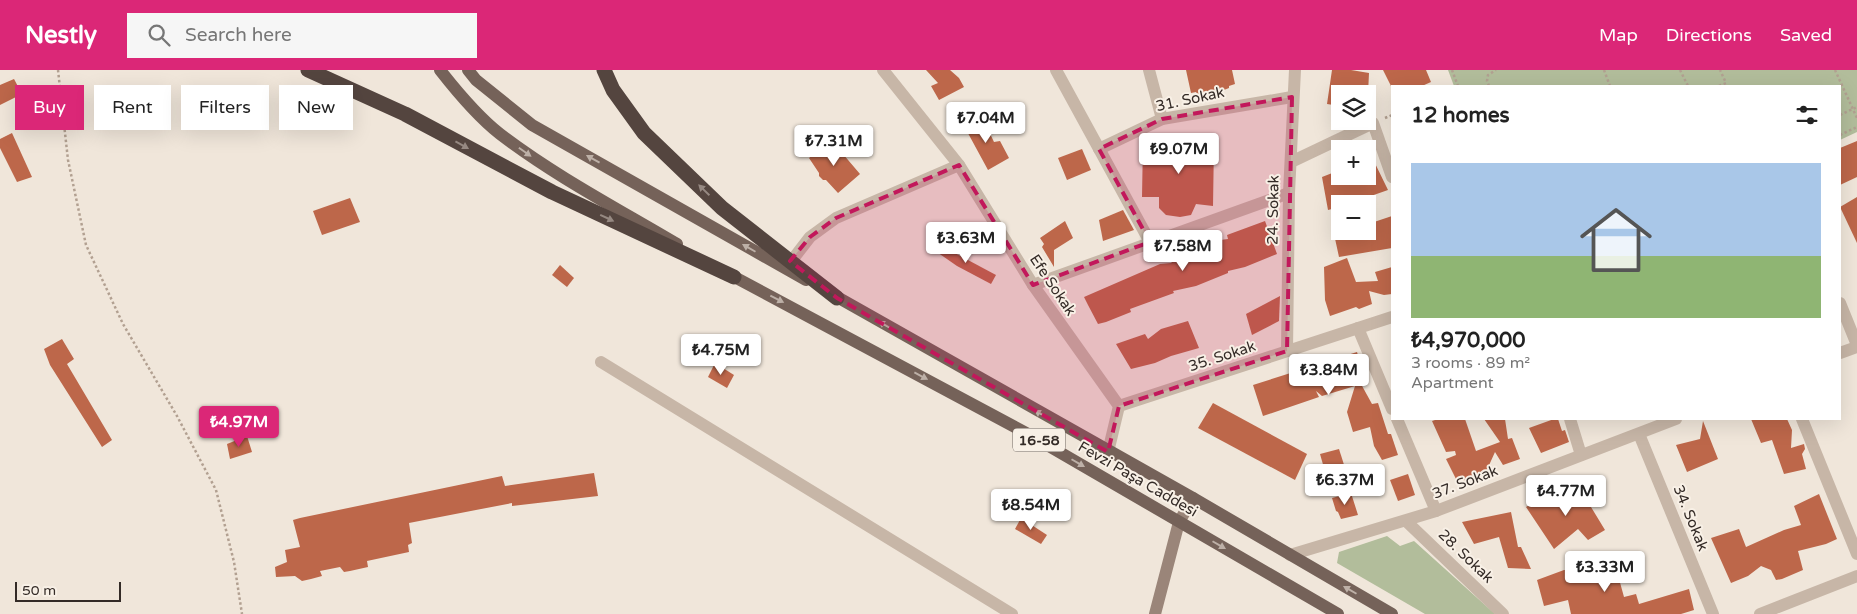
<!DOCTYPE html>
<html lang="en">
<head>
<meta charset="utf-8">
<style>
	body { margin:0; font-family:"Varela Round",sans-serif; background:#f6f6f6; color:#222; height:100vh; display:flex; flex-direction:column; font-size:19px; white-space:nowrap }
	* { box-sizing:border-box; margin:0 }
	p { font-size:16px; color:#767676 }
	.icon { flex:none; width:28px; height:28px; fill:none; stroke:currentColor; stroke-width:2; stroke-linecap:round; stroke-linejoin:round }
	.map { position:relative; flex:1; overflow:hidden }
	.side { position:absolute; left:1391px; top:15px; width:450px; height:335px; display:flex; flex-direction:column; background:#fff; border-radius:0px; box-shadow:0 5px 20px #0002 }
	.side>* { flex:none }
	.hud { position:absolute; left:15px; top:15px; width:475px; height:45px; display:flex; gap:10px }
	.fabs { position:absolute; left:1331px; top:15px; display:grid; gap:10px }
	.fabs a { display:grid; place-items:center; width:45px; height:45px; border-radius:0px; background:#fff; box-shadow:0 5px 20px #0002; font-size:25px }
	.scale { position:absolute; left:15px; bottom:12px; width:106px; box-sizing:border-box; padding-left:5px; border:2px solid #342b27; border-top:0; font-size:14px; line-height:18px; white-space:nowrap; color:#342b27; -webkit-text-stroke:4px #f8f0e6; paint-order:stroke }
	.price { position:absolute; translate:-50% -42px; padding:0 11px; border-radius:5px; background:#fff; color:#222; font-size:16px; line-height:32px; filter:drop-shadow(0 1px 2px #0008) }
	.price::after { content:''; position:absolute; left:50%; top:30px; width:15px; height:11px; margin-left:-8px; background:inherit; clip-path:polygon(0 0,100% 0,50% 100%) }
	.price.current { background:#db2777; color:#fff }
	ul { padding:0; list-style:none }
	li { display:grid; align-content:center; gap:10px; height:265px; padding:0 20px }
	li span { display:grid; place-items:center; height:155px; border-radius:0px; color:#555 }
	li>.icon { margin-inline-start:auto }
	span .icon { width:90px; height:90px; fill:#fffc; stroke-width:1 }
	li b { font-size:21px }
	h2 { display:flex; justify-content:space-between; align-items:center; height:60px; padding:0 20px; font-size:21px }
	.tag { padding:0 18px; border-radius:0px; background:#fff; box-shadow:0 5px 20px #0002; font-size:18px; line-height:45px }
	.tag.current { background:#db2777; color:#fff }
	header { display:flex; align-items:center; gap:30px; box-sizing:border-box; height:70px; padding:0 25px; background:#db2777; color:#fff }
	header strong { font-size:24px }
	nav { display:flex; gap:28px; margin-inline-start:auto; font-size:18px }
	.search { width:350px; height:45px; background:#f6f6f6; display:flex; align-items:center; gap:12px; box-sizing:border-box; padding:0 18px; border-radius:0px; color:#767676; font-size:19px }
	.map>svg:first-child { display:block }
</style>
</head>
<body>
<header>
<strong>Nestly</strong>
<div class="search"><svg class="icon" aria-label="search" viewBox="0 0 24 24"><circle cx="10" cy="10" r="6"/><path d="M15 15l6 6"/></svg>Search here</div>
<nav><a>Map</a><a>Directions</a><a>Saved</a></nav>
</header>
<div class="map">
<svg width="1857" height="544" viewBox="0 0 1857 544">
	<rect width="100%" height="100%" fill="#f0e6da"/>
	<!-- green -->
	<g fill="#b2bd9b">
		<path d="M1448 0H1857V62L1840 70V16H1454Z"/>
		<path d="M1387 466 1400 476 1414 471 1495 544H1425L1337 493 1339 482Z"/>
	</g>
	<!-- building -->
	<g fill="#bd674a">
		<path d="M926 0H950L959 8 964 17 939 30 931 16 938 13Z"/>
		<path d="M1186 0H1232L1235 14 1229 16V18L1219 22 1212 29 1210 24 1198 25 1196 22 1191 23Z"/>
		<path d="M1332 0H1351L1369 3 1368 24H1340V36L1327 34Z"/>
		<path d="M1383 0H1426L1431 12 1422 16H1391Z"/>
		<path d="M14 9 22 24 0 35V15Z"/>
		<path d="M973 48 976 51 983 49 994 72 1000 71 1009 88 988 100 963 54Z"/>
		<path d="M12 63 32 107 17 112 0 78V69Z"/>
		<path d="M831 70 860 104 838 123 826 110H823L819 106V103L809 88Z"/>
		<path d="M1143 71 1214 72 1213 136 1196 134 1191 145 1180 147 1166 145 1159 138V127H1142Z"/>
		<path d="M1857 71V107L1840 115V78Z"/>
		<path d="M1082 79 1091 100 1067 110 1058 88Z"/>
		<path d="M1368 79 1388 120 1348 134H1340V137L1328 140 1322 107 1340 100V106H1368Z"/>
		<path d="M1857 127V173L1840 137Z"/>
		<path d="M350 128 360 152 322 165 313 141Z"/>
		<path d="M1123 140 1134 160 1103 171 1099 150Z"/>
		<path d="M1392 146V178L1339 187 1334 164 1343 161H1368V154Z"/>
		<path d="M1065 151 1073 168 1054 180V197L1042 177 1044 174 1040 168Z"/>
		<path d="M1265 151 1277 184 1245 197 1228 201V203L1196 216 1173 221 1174 223 1130 239 1131 242 1106 252 1098 254 1088 235 1084 227 1160 194 1171 193 1179 185 1213 171 1228 169 1227 165Z"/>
		<path d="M938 174 996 205 991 214 957 196 934 180Z"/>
		<path d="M1347 188 1356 212 1378 211 1375 202 1392 197V224L1384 225 1369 221 1372 234 1359 239 1356 237 1330 246 1325 230 1324 197Z"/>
		<path d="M560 195 574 208 567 217 552 205Z"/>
		<path d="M1280 226 1279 251 1252 265 1246 244Z"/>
		<path d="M1188 251 1199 278 1171 286 1155 293 1131 299 1116 274 1145 264 1148 269 1161 259Z"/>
		<path d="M62 269 74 289 67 294 112 370 102 377 50 295 44 279Z"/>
		<path d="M1357 282 1366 312 1361 314 1372 334 1378 333 1388 364H1391L1398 385 1382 390 1374 376 1370 357 1353 362 1347 342 1355 316 1322 326 1316 321 1319 327 1263 346 1253 315Z"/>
		<path d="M715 293 734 305 727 318 708 307Z"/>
		<path d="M1213 333 1307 384 1295 410 1198 358Z"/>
		<path d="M1438 349H1465L1476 381 1500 372 1484 349H1505L1508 369 1512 368 1520 389 1503 395 1495 382 1486 402 1458 413 1446 389 1456 385 1455 381 1446 382 1432 351Z"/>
		<path d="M1554 349H1558L1562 361 1565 360 1569 372 1541 383 1529 358Z"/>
		<path d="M1751 349H1787L1792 360 1791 378 1804 374 1805 379 1802 384 1806 399 1784 404 1772 370 1761 373Z"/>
		<path d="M1703 351 1718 389 1687 402 1676 375 1700 369Z"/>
		<path d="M247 366 252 382 230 389 227 374Z"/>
		<path d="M1339 379 1346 401 1329 405 1324 398 1320 384Z"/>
		<path d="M594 403 598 426 512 436V433L409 453 412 473 408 475 409 482 367 491 368 497 350 501 344 502 340 497 320 501 322 506 311 509 302 511 295 506 276 507 275 497 287 492 285 480 300 477 293 450 300 448 502 406 505 416Z"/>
		<path d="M1408 404 1415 425 1398 431 1390 410Z"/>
		<path d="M1577 414 1605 460 1588 470 1578 459 1554 479 1526 437 1543 427 1547 433Z"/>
		<path d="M1351 423 1358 445 1341 449 1338 442 1336 441 1332 428Z"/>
		<path d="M1819 424 1837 469 1826 474 1798 481 1803 500 1782 509 1776 510 1771 500 1761 496 1748 506 1731 513 1711 468 1739 459 1746 477 1784 460 1801 455 1794 436Z"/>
		<path d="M1511 442 1518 477H1521L1531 499 1508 498 1499 467 1474 474 1462 452Z"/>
		<path d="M1021 448 1047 465 1041 474 1015 459Z"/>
		<path d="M1613 487 1624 527 1636 524 1639 534 1689 519 1694 540 1681 544H1571L1568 530 1544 536 1537 510 1564 500H1573Z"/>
	</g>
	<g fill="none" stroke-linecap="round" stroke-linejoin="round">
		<!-- path -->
		<g stroke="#b2a091" stroke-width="2.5" stroke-dasharray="2.5 2.5" stroke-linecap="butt">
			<path d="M58 0 68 90 86 175 123 254 177 346 216 420 234 492 242 544"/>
			<path d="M1452 0 1458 16"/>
			<path d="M1604 0 1610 16"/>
			<path d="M1680 0 1688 16"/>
			<path d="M1835 0 1857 48"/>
			<path d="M1489 16 1487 11 1488 5 1496 0"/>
			<path d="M1719 16 1726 13 1720 0"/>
			<path d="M1840 45 1857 37"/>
			<path d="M1385 48 1392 45"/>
			<path d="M1840 65 1857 57"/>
		</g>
		<!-- street -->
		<g stroke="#c7b6a7" stroke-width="12">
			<path d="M883 0 959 95 1033 215 1119 336 1108 382"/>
			<path d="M1056 0 1150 172"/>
			<path d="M1149 0 1162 49"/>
			<path d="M1099 79 1162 49 1292 27"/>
			<path d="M1291 92 1373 53 1392 107"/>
			<path d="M786 198 810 167 836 148 959 95"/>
			<path d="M1033 215 1289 123"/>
			<path d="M1840 233 1857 275"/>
			<path d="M1358 258 1392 339"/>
			<path d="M1287 281 1289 123 1295 0"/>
			<path d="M1840 283 1857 277"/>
			<path d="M601 292 1012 544"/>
			<path d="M1119 336 1392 247"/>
			<path d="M1397 349 1436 441"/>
			<path d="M1570 349 1581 385"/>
			<path d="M1802 349 1857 484"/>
			<path d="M1639 364 1713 544"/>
			<path d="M1406 451 1503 544"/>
			<path d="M1290 485 1436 441 1676 349"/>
			<path d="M1760 544 1857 506"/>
		</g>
		<!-- secondary -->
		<path stroke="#9a8579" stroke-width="12" d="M1155 544 1179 452 1193 428"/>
		<!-- primary -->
		<g stroke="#756259" stroke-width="12">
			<path d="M440 0C458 23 477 46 500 64 555 106 618 139 677 174"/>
			<path d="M468 0 476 10 532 55 806 210"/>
			<path d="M727 203 1030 365 1338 544"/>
			<path d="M830 223 1193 428 1392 544"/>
		</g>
		<!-- highway -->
		<g stroke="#54453f" stroke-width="15">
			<path d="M308 0 405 44 552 122 734 207"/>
			<path d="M604 0 613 20 644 63 722 138 837 228"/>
		</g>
	</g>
	<!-- one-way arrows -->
	<defs><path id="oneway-solid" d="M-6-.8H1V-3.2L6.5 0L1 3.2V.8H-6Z" transform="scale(1.25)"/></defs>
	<g fill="#968982">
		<use href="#oneway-solid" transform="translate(462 75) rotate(29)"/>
		<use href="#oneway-solid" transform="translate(704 120) rotate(-136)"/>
		<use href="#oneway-solid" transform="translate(607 148) rotate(25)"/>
	</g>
	<g fill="#bdb0a7">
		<use href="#oneway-solid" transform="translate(525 82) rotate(35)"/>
		<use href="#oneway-solid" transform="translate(593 89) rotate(-151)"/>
		<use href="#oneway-solid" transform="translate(749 178) rotate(-150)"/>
		<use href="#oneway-solid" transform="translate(777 229) rotate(27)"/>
		<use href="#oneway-solid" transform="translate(885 255) rotate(-150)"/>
		<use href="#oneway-solid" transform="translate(921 306) rotate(28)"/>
		<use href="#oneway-solid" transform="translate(1041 344) rotate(-151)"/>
		<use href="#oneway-solid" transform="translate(1078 393) rotate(30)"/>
		<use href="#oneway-solid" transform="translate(1219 475) rotate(30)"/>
		<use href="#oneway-solid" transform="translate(1350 520) rotate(-150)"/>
	</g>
	<!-- marked area -->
	<path fill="#c2185b" fill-opacity="0.2" stroke="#c2185b" stroke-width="4" stroke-dasharray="10 6" stroke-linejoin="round" d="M1292 27 1287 281 1119 336 1108 382 837 228 790 191 810 167 836 148 959 95 1033 215 1150 172 1099 79 1162 49Z"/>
	<g text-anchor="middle" stroke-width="4" stroke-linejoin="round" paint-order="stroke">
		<!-- shield labels -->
		<rect fill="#f8f0e6" stroke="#6f6660" stroke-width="1" x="1013" y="358.5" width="52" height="23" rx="4"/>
		<g font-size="14" font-weight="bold" fill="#342b27">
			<text x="1039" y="375">16-58</text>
		</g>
		<!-- street labels -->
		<g font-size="15" fill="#342b27" stroke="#f8f0e6">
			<text transform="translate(1190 29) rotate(-12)" y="5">31. Sokak</text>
			<text transform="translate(1273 140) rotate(-89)" y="5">24. Sokak</text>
			<text transform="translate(1053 215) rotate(56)" y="5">Efe Sokak</text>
			<text transform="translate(1222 286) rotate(-18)" y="5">35. Sokak</text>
			<text transform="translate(1138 409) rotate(30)" y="5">Fevzi Paşa Caddesi</text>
			<text transform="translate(1465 412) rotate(-21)" y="5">37. Sokak</text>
			<text transform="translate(1691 448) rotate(68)" y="5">34. Sokak</text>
			<text transform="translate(1466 486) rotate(44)" y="5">28. Sokak</text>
		</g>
	</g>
</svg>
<div class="fabs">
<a><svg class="icon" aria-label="layers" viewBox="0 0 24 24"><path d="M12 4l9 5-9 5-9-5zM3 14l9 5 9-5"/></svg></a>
<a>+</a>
<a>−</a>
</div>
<div class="scale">50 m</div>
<b class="price" style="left:986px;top:74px">₺7.04M</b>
<b class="price" style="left:834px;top:97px">₺7.31M</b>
<b class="price" style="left:1179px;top:105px">₺9.07M</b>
<b class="price" style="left:966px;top:194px">₺3.63M</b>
<b class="price" style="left:1183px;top:202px">₺7.58M</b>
<b class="price" style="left:721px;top:306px">₺4.75M</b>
<b class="price" style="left:1329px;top:326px">₺3.84M</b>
<b class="price current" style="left:239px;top:378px">₺4.97M</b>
<b class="price" style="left:1345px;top:436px">₺6.37M</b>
<b class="price" style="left:1566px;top:447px">₺4.77M</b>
<b class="price" style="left:1031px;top:461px">₺8.54M</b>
<b class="price" style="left:1605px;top:523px">₺3.33M</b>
<div class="hud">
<a class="tag current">Buy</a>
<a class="tag">Rent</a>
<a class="tag">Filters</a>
<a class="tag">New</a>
</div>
<section class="side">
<h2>12 homes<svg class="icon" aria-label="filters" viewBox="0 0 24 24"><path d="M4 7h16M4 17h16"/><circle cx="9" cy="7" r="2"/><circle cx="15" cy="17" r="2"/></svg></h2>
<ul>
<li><span style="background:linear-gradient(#a9c7e8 60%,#8fb573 0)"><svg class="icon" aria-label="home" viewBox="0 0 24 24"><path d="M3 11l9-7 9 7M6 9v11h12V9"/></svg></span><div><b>₺4,970,000</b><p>3 rooms · 89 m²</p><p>Apartment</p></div></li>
</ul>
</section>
</div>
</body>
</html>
